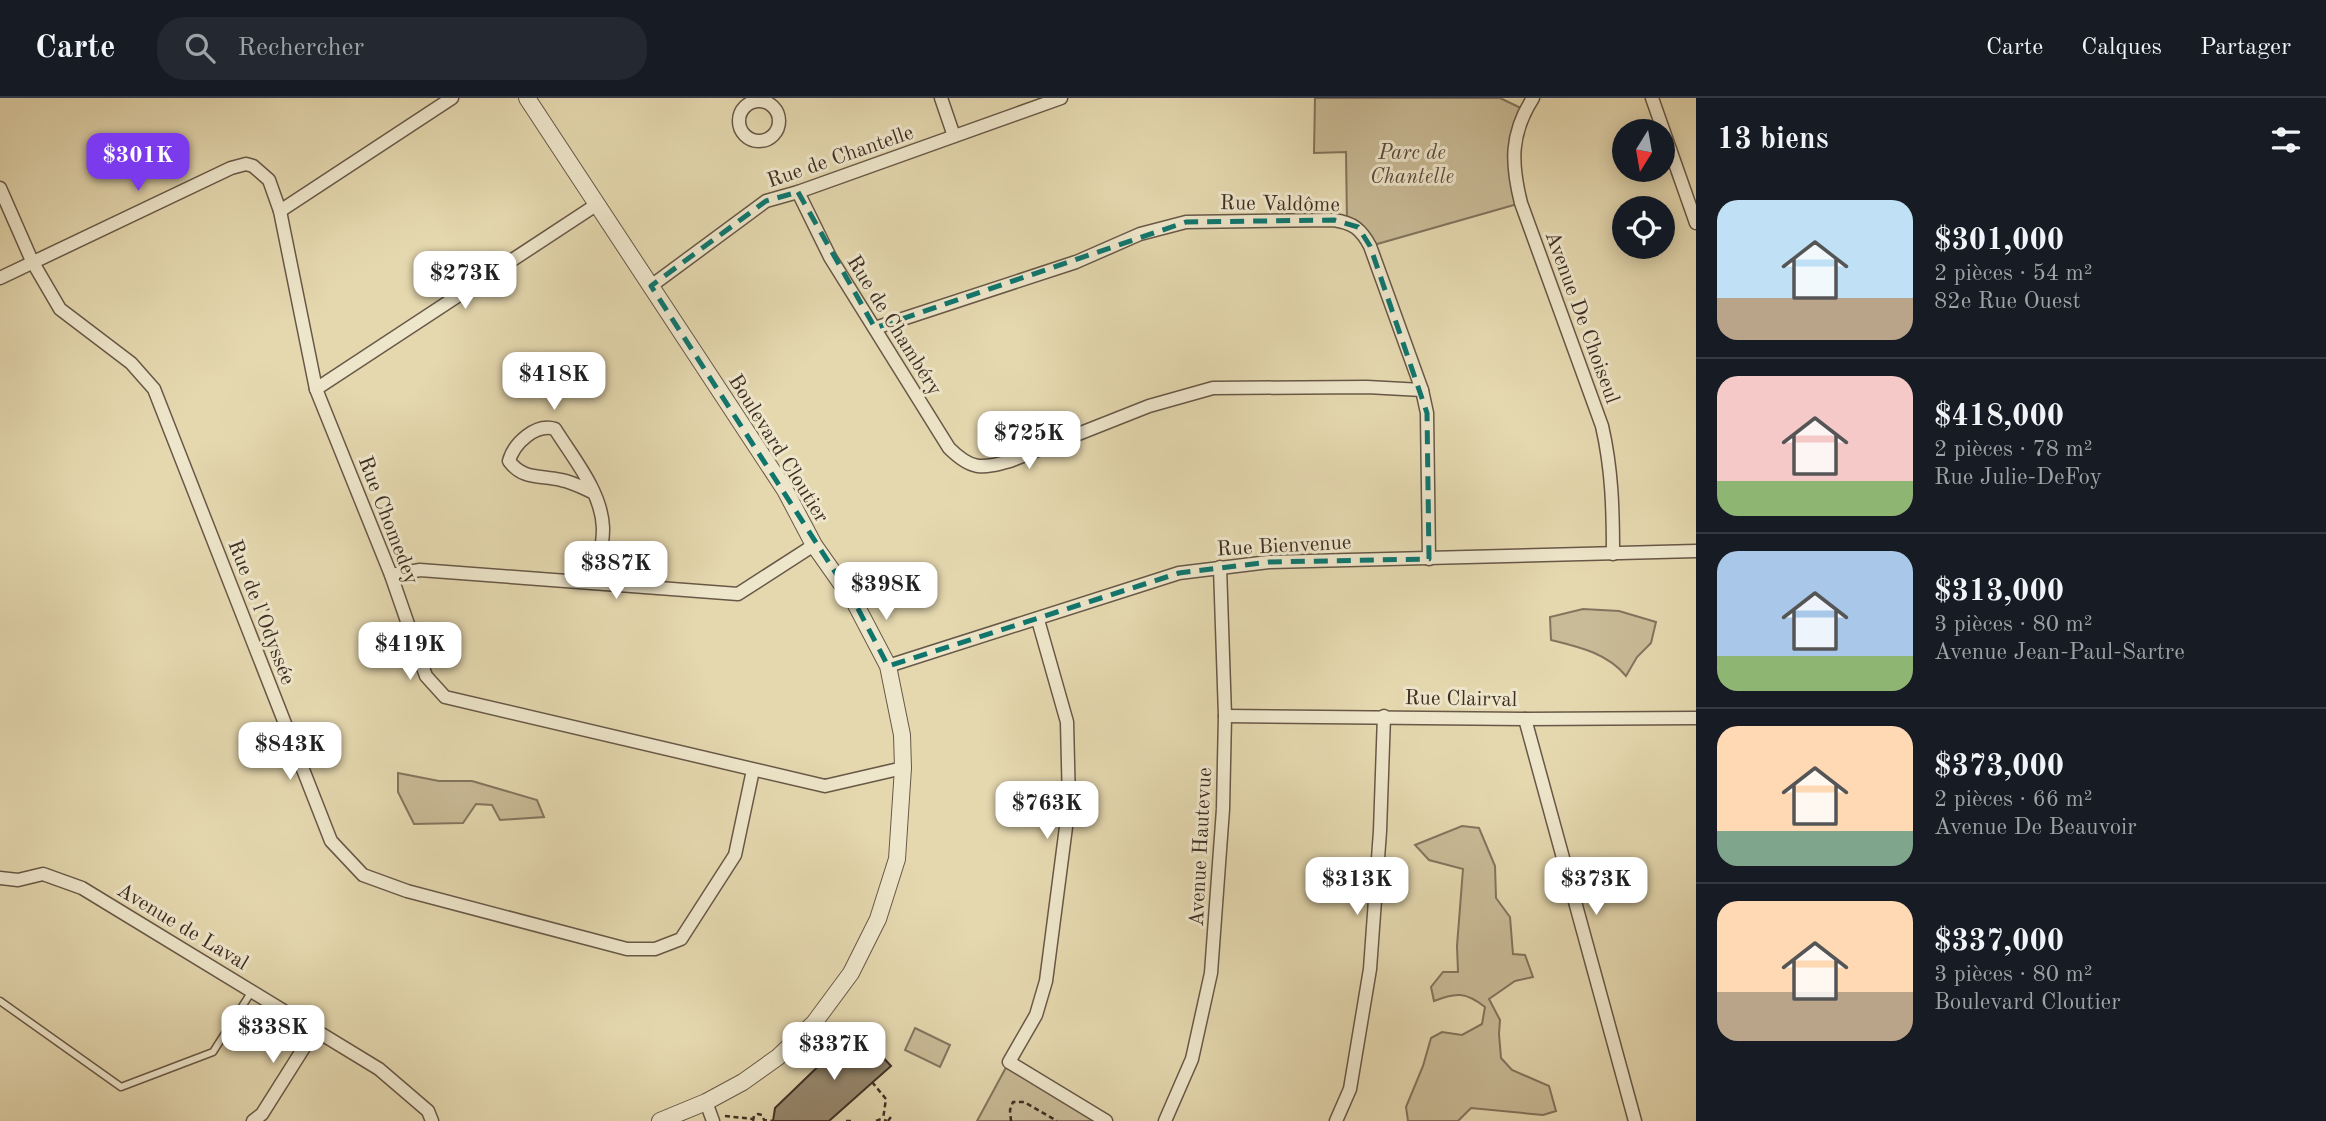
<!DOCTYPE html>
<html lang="fr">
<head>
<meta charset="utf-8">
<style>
	body { margin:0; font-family:"Old Standard TT",serif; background:#242831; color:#f1f3f6; height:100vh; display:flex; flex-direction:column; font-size:26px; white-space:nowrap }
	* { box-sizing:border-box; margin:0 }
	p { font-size:23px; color:#9ea1a6 }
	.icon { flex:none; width:38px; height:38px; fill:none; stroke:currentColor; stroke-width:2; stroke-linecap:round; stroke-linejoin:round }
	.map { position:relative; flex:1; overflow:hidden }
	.drawer { display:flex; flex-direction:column; background:#171b24; width:630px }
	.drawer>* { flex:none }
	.needle { width:46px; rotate:191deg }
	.fabs { position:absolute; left:1612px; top:21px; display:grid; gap:14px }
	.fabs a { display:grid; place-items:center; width:63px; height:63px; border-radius:50%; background:#171b24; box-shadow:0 4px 18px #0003; font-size:35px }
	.price { position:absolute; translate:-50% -60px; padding:0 16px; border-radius:14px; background:#fff; color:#222; font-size:23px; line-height:46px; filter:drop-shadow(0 2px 4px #0008) }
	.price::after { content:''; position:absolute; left:50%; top:42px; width:21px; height:16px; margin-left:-10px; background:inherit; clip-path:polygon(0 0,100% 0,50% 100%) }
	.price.on { background:#7c3aed; color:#fff }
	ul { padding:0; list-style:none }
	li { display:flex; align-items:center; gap:21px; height:175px; padding:0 21px }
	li+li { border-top:2px solid #363941 }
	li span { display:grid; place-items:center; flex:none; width:196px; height:140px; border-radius:21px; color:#555 }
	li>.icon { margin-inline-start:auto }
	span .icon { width:84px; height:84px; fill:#fffc; stroke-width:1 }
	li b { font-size:30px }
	h2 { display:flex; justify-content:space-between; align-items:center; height:84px; padding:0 21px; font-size:30px }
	header { display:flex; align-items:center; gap:42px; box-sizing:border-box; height:98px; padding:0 35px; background:#171b24; border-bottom:2px solid #363941 }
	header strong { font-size:33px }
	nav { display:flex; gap:38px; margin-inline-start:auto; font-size:24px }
	.search { width:490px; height:63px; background:#242831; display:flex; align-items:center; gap:18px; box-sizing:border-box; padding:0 24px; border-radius:28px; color:#9ea1a6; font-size:26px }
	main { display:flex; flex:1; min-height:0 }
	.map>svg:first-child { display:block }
</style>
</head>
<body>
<header>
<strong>Carte</strong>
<div class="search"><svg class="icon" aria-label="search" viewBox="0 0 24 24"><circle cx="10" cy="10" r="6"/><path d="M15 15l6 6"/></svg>Rechercher</div>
<nav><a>Carte</a><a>Calques</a><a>Partager</a></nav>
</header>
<main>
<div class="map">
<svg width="1696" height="1023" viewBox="0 0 1696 1023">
	<rect width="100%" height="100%" fill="#e5d8af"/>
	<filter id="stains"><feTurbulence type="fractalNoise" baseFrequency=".00286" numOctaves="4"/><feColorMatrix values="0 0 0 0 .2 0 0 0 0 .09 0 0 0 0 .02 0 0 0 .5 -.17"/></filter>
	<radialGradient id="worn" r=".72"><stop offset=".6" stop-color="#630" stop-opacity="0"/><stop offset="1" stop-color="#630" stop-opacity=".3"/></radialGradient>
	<!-- green -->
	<g fill="#c9bb97" stroke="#84745e" stroke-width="2">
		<path d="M1315 0H1500L1525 12 1518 30 1521 105 1370 148 1347 124 1346 54 1314 55Z"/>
		<path d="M1583 511 1619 513 1656 524 1651 545 1637 559 1626 578C1607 555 1579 549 1551 542L1550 519Z"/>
		<path d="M398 675 439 683H472L537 702 544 719 500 722 492 707 476 706 463 725 414 726 398 694Z"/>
		<path d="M1462 728 1479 730 1495 768 1496 800 1510 819 1513 856 1525 857 1533 879 1515 883 1489 901 1500 922 1499 936 1501 960 1512 972 1549 988 1556 1013 1543 1017 1471 1010 1458 1023H1408L1406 1009 1423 968 1431 940 1442 934 1462 937 1482 926 1485 909C1466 894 1456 894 1434 903L1431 889 1443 874H1458L1457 848 1463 771 1429 762 1415 747Z"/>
		<path d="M915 930 950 947 940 969 905 952Z"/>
		<path d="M1009 964 1106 1023H977Z"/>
	</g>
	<!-- building -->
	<path fill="#95866c" stroke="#3e2e24" stroke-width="2" d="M857 931 891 968 829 1023H773L775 1010Z"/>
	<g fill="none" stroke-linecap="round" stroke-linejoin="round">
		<defs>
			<path id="service" d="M0 903 121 989 213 954 252 893"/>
			<g id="minor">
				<path d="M941 0 954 38"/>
				<path d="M1533 0C1510 36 1511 65 1521 105L1602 328C1612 371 1613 412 1613 456"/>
				<path d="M1652 0 1696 125"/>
				<circle cx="759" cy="23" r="20"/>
				<path d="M0 90 32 163 60 211 131 265 154 291 331 743 363 777 407 793 627 851H655L681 841 735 757 753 672"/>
				<path d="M798 94 830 159 949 350C971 372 981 371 1010 363L1149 308 1213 290 1367 289 1422 292"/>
				<path d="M280 113 452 0"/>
				<path d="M0 180 231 70 246 66 253 68 269 82 280 113 316 291 391 477 426 578 445 599 825 688 903 670"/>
				<path d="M651 188 766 103 798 94 1061 0"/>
				<path d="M875 230 1076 164 1140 136 1186 124 1334 122C1353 125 1361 131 1370 148L1422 292 1427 315 1429 461"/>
				<path d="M316 291 596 107"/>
				<path d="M594 395C583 390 573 384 561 382 540 377 523 382 509 363 514 345 536 325 555 331 573 360 602 394 603 430 603 447 599 467 596 484"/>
				<path d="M391 477 420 472 738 496 814 447"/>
				<path d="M1038 522 1067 624 1069 706 1046 883 1036 917 1009 964 1106 1023"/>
				<path d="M888 568 1179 475 1269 464 1696 453"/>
				<path d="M1225 618 1525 621 1696 620"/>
				<path d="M1525 621 1635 1023"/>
				<path d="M0 780 18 782 43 776 82 790 379 971 428 1013 432 1023"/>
				<path d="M706 1004 713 1023"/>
				<path d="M253 1023 262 1016 315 932"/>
				<path d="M1165 1023 1192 961 1211 875 1223 711 1225 618 1220 469"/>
				<path d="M1336 1023 1350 991 1370 871 1380 733 1384 618"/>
			</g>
			<path id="tertiary" d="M527 0 785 392 814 447 855 505 888 568 902 637 903 670 897 761 878 821 851 875 814 925 778 959 743 984 706 1004 660 1023"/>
		</defs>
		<!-- service casing -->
		<use href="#service" stroke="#685847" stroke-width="9"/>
		<!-- minor casing -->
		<use href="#minor" stroke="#685847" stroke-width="15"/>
		<!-- tertiary casing -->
		<use href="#tertiary" stroke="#685847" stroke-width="18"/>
		<!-- path -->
		<g stroke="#3e2e24" stroke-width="2.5" stroke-dasharray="5 3.5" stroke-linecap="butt">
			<path d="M872 984 886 1001 883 1021"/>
			<path d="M725 1018 753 1021"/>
			<path d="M753 1023 754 1018 758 1016 762 1017 764 1022 773 1023"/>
			<path d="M846 1023H853"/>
			<path d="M876 1023 881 1021 887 1023"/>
			<path d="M888 1023 893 1016"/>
			<path d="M1011 1023 1010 1012 1013 1004H1024L1057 1023"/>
		</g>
		<!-- service -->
		<use href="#service" stroke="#eee6cb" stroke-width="6"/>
		<!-- minor -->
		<use href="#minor" stroke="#eee6cb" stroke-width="12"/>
		<!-- tertiary -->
		<use href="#tertiary" stroke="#eee6cb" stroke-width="16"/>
	</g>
	<!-- marked area -->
	<path fill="none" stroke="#0f766e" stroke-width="5" stroke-dasharray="14 9" stroke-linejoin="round" d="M798 94 875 230 1186 124 1334 122 1358 129 1370 148 1427 315 1429 461 1269 464 1179 475 888 568 855 505 651 188 766 103Z"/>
	<g text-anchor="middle" stroke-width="6" stroke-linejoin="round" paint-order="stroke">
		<!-- park labels -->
		<g font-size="21" font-style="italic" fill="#5a4a3b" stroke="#eee6cb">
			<text x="1412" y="61">Parc de<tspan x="1412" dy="24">Chantelle</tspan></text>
		</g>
		<!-- street labels -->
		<g font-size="21" fill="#3e2e24" stroke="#eee6cb">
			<text transform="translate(840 58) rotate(-19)" y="7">Rue de Chantelle</text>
			<text transform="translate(1280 105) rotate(1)" y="7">Rue Valdôme</text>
			<text transform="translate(1583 219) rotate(70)" y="7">Avenue De Choiseul</text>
			<text transform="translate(895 227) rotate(58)" y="7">Rue de Chambéry</text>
			<text transform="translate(779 350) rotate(58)" y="7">Boulevard Cloutier</text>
			<text transform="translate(389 422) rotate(69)" y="7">Rue Chomedey</text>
			<text transform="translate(1284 447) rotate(-3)" y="7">Rue Bienvenue</text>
			<text transform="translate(262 514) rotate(69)" y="7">Rue de l'Odyssée</text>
			<text transform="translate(1461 600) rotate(1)" y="7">Rue Clairval</text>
			<text transform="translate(1200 749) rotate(-87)" y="7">Avenue Hautevue</text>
			<text transform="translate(183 828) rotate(31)" y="7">Avenue de Laval</text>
		</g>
	</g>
	<rect width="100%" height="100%" filter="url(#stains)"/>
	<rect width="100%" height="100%" fill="url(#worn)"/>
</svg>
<div class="fabs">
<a><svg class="needle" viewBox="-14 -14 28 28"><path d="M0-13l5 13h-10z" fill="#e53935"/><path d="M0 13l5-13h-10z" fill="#9ea1a6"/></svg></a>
<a><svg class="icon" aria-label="locate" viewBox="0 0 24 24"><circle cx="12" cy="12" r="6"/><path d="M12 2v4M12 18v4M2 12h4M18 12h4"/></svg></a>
</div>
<b class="price on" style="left:138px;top:95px">$301K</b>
<b class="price" style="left:465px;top:213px">$273K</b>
<b class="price" style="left:554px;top:314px">$418K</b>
<b class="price" style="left:1029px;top:373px">$725K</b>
<b class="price" style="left:616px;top:503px">$387K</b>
<b class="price" style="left:886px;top:524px">$398K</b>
<b class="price" style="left:410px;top:584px">$419K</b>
<b class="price" style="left:290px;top:684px">$843K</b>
<b class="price" style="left:1047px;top:743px">$763K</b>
<b class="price" style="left:1357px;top:819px">$313K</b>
<b class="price" style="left:1596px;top:819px">$373K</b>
<b class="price" style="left:273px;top:967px">$338K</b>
<b class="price" style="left:834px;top:984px">$337K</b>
</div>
<section class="drawer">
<h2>13 biens<svg class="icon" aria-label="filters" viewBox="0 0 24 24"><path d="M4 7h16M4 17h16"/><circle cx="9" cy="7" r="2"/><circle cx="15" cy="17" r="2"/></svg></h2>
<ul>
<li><span style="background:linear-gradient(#bfe0f5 70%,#b9a48a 0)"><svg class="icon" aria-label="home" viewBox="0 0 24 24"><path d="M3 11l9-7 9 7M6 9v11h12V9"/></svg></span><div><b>$301,000</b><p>2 pièces · 54 m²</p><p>82e Rue Ouest</p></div></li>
<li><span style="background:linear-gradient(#f6c9c9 75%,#8fb573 0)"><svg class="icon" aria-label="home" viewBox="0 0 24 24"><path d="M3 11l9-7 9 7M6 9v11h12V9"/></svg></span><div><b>$418,000</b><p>2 pièces · 78 m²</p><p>Rue Julie-DeFoy</p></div></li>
<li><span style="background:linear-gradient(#a9c7e8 75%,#8fb573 0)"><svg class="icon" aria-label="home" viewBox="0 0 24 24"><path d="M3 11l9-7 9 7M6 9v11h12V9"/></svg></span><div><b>$313,000</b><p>3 pièces · 80 m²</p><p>Avenue Jean-Paul-Sartre</p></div></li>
<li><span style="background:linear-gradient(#ffd9b3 75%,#7fa58c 0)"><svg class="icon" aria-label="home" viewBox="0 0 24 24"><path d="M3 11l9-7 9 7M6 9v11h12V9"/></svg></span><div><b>$373,000</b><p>2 pièces · 66 m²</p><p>Avenue De Beauvoir</p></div></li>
<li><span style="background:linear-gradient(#ffd9b3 65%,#b9a48a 0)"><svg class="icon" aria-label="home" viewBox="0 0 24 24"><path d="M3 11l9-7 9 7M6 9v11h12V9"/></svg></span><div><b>$337,000</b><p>3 pièces · 80 m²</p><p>Boulevard Cloutier</p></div></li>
</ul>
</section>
</main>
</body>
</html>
